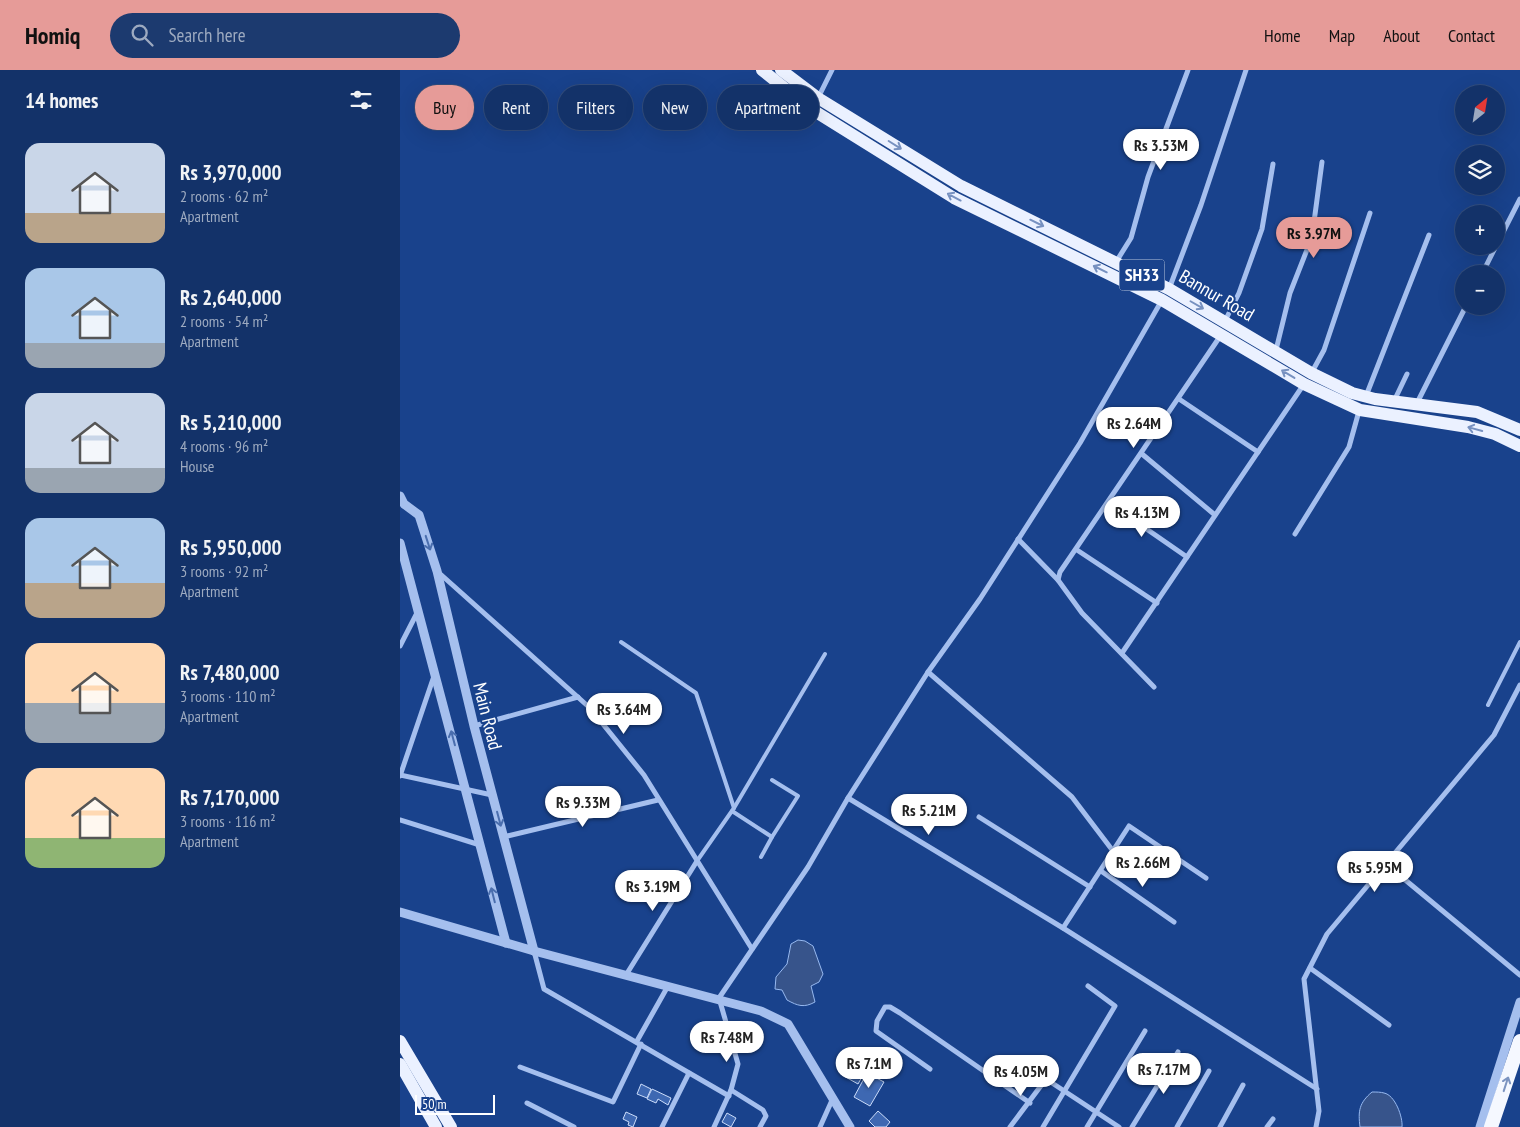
<!DOCTYPE html>
<html lang="en">
<head>
<meta charset="utf-8">
<style>
	body { margin:0; font-family:"PT Sans Narrow",sans-serif; background:#1c3a6f; color:#f1f3f6; height:100vh; display:flex; flex-direction:column; font-size:19px; white-space:nowrap }
	* { box-sizing:border-box; margin:0 }
	p { font-size:16px; color:#9daac0 }
	.icon { flex:none; width:28px; height:28px; fill:none; stroke:currentColor; stroke-width:2; stroke-linecap:round; stroke-linejoin:round }
	.map { position:relative; flex:1; overflow:hidden }
	.panel { display:flex; flex-direction:column; background:#133269; width:400px }
	.panel>* { flex:none }
	.hud { position:absolute; left:15px; top:15px; width:475px; height:45px; display:flex; gap:10px }
	.needle { width:32px; rotate:30deg }
	.fabs { position:absolute; left:1055px; top:15px; display:grid; gap:10px }
	.fabs a { display:grid; place-items:center; width:50px; height:50px; border-radius:50%; background:#133269; box-shadow:0 5px 20px #0002,0 0 0 1px #324d7d; font-size:25px }
	.scale { position:absolute; left:15px; bottom:12px; width:80px; box-sizing:border-box; padding-left:5px; border:2px solid #fff; border-top:0; font-size:14px; line-height:18px; white-space:nowrap; color:#fff; -webkit-text-stroke:4px #19428c; paint-order:stroke }
	.price { position:absolute; translate:-50% -42px; padding:0 11px; border-radius:18px; background:#fff; color:#222; font-size:16px; line-height:32px; filter:drop-shadow(0 1px 2px #0008) }
	.price::after { content:''; position:absolute; left:50%; top:30px; width:15px; height:11px; margin-left:-8px; background:inherit; clip-path:polygon(0 0,100% 0,50% 100%) }
	.price.selected { background:#e69b98; color:#111 }
	ul { padding:0; list-style:none }
	li { display:flex; align-items:center; gap:15px; height:125px; padding:0 25px }
	li span { display:grid; place-items:center; flex:none; width:140px; height:100px; border-radius:15px; color:#555 }
	li>.icon { margin-inline-start:auto }
	span .icon { width:60px; height:60px; fill:#fffc; stroke-width:1 }
	li b { font-size:21px }
	h2 { display:flex; justify-content:space-between; align-items:center; height:60px; padding:0 25px; font-size:21px }
	.pill { padding:0 18px; border-radius:22px; background:#133269; box-shadow:0 5px 20px #0002,0 0 0 1px #324d7d; font-size:18px; line-height:45px }
	.pill.selected { background:#e69b98; color:#111 }
	header { display:flex; align-items:center; gap:30px; box-sizing:border-box; height:70px; padding:0 25px; background:#e69b98; color:#111 }
	header strong { font-size:24px }
	nav { display:flex; gap:28px; margin-inline-start:auto; font-size:18px }
	.search { width:350px; height:45px; background:#1c3a6f; display:flex; align-items:center; gap:12px; box-sizing:border-box; padding:0 18px; border-radius:28px; color:#9daac0; font-size:19px }
	main { display:flex; flex:1; min-height:0 }
	.map>svg:first-child { display:block }
</style>
</head>
<body>
<header>
<strong>Homiq</strong>
<div class="search"><svg class="icon" aria-label="search" viewBox="0 0 24 24"><circle cx="10" cy="10" r="6"/><path d="M15 15l6 6"/></svg>Search here</div>
<nav><a>Home</a><a>Map</a><a>About</a><a>Contact</a></nav>
</header>
<main>
<section class="panel">
<h2>14 homes<svg class="icon" aria-label="filters" viewBox="0 0 24 24"><path d="M4 7h16M4 17h16"/><circle cx="9" cy="7" r="2"/><circle cx="15" cy="17" r="2"/></svg></h2>
<ul>
<li><span style="background:linear-gradient(#c9d6e8 70%,#b9a48a 0)"><svg class="icon" aria-label="home" viewBox="0 0 24 24"><path d="M3 11l9-7 9 7M6 9v11h12V9"/></svg></span><div><b>Rs 3,970,000</b><p>2 rooms · 62 m²</p><p>Apartment</p></div></li>
<li><span style="background:linear-gradient(#a9c7e8 75%,#9aa5b1 0)"><svg class="icon" aria-label="home" viewBox="0 0 24 24"><path d="M3 11l9-7 9 7M6 9v11h12V9"/></svg></span><div><b>Rs 2,640,000</b><p>2 rooms · 54 m²</p><p>Apartment</p></div></li>
<li><span style="background:linear-gradient(#c9d6e8 75%,#9aa5b1 0)"><svg class="icon" aria-label="home" viewBox="0 0 24 24"><path d="M3 11l9-7 9 7M6 9v11h12V9"/></svg></span><div><b>Rs 5,210,000</b><p>4 rooms · 96 m²</p><p>House</p></div></li>
<li><span style="background:linear-gradient(#a9c7e8 65%,#b9a48a 0)"><svg class="icon" aria-label="home" viewBox="0 0 24 24"><path d="M3 11l9-7 9 7M6 9v11h12V9"/></svg></span><div><b>Rs 5,950,000</b><p>3 rooms · 92 m²</p><p>Apartment</p></div></li>
<li><span style="background:linear-gradient(#ffd9b3 60%,#9aa5b1 0)"><svg class="icon" aria-label="home" viewBox="0 0 24 24"><path d="M3 11l9-7 9 7M6 9v11h12V9"/></svg></span><div><b>Rs 7,480,000</b><p>3 rooms · 110 m²</p><p>Apartment</p></div></li>
<li><span style="background:linear-gradient(#ffd9b3 70%,#8fb573 0)"><svg class="icon" aria-label="home" viewBox="0 0 24 24"><path d="M3 11l9-7 9 7M6 9v11h12V9"/></svg></span><div><b>Rs 7,170,000</b><p>3 rooms · 116 m²</p><p>Apartment</p></div></li>
</ul>
</section>
<div class="map">
<svg width="1120" height="1057" viewBox="0 0 1120 1057">
	<rect width="100%" height="100%" fill="#19428c"/>
	<!-- water -->
	<g fill="#37548b" stroke="#97b9f0">
		<path d="M398 870 405 871 413 876 423 904 419 912 411 916 415 932C404 938 398 936 387 930L382 920 375 919 376 907 387 894 391 874Z"/>
		<path d="M972 1022C976 1022 981 1022 984 1023 995 1025 1003 1047 1002 1057H960C958 1041 959 1033 972 1022Z"/>
	</g>
	<!-- building -->
	<g fill="#3e68b2" stroke="#cbdcfa">
		<path d="M452 987 468 996 458 1014 442 1005Z"/>
		<path d="M467 1003 484 1012 470 1036 454 1027Z"/>
		<path d="M241 1014 251 1019 247 1028 237 1024Z"/>
		<path d="M252 1019 271 1028 268 1035 258 1029 256 1033 247 1029Z"/>
		<path d="M478 1041 490 1052 486 1057H475L469 1051Z"/>
		<path d="M226 1042 237 1047 233 1057 228 1055 229 1052 223 1049Z"/>
		<path d="M327 1043 336 1048 331 1057 322 1052Z"/>
	</g>
	<g fill="none" stroke-linecap="round" stroke-linejoin="round">
		<!-- service -->
		<g stroke="#a5bfee" stroke-width="4">
			<path d="M221 572 296 623 334 738"/>
			<path d="M1088 635 1120 572"/>
			<path d="M332 741 372 767 398 726 372 710"/>
			<path d="M361 787 372 767"/>
			<path d="M297 791 334 738 425 584"/>
		</g>
		<!-- minor -->
		<g stroke="#a5bfee" stroke-width="5">
			<path d="M418 28 432 0"/>
			<path d="M1096 176 1120 129"/>
			<path d="M716 192 731 168 748 107 788 0"/>
			<path d="M1082 204 1096 176"/>
			<path d="M769 219 801 135 846 0"/>
			<path d="M825 251 839 223 862 159 873 94"/>
			<path d="M876 280 890 223 912 167 922 92"/>
			<path d="M912 302 924 280 970 143"/>
			<path d="M966 326 1029 165"/>
			<path d="M779 329 858 382"/>
			<path d="M995 329 1007 304"/>
			<path d="M1017 333 1066 236"/>
			<path d="M742 384 815 445"/>
			<path d="M709 433 787 487"/>
			<path d="M895 464 949 377 959 341"/>
			<path d="M618 469 658 510"/>
			<path d="M677 480 757 533"/>
			<path d="M38 502 190 638 244 705 352 879"/>
			<path d="M0 576 18 541"/>
			<path d="M722 583 904 314"/>
			<path d="M528 602 672 727 713 781"/>
			<path d="M754 617 682 543 658 510 660 502 821 265"/>
			<path d="M74 656 178 627"/>
			<path d="M0 705 92 725"/>
			<path d="M0 706 34 606"/>
			<path d="M448 728 663 858 917 1019"/>
			<path d="M579 747 690 817"/>
			<path d="M0 750 80 775"/>
			<path d="M103 767 258 730"/>
			<path d="M986 794 1120 905"/>
			<path d="M701 801 774 852"/>
			<path d="M663 858 729 756 806 808"/>
			<path d="M134 881 144 919 329 1026"/>
			<path d="M910 898 989 955"/>
			<path d="M226 905 297 791"/>
			<path d="M237 971 268 916"/>
			<path d="M120 997 213 1032 241 974"/>
			<path d="M530 999 476 961 477 951 485 937H490L500 943 630 1033"/>
			<path d="M331 1020 363 1040 366 1046 360 1057"/>
			<path d="M127 1033 174 1057"/>
			<path d="M262 1057 289 1003"/>
			<path d="M314 1057 331 1020 338 994 319 928 408 797 448 728 528 602 580 529 680 373 762 230"/>
			<path d="M420 1057 433 1028"/>
			<path d="M610 1057 646 1009 719 1057"/>
			<path d="M643 1057 715 936 688 916"/>
			<path d="M687 1057 745 961"/>
			<path d="M732 1057 778 982"/>
			<path d="M777 1057 809 1001"/>
			<path d="M820 1057 843 1015"/>
			<path d="M867 1057 873 1049"/>
			<path d="M916 1057 919 1041 904 909 927 864 1094 665 1120 615"/>
		</g>
		<!-- tertiary -->
		<g stroke="#a5bfee" stroke-width="9">
			<path d="M0 426 4 434 19 445 37 501 74 656 134 881"/>
			<path d="M0 473 106 873"/>
			<path d="M0 842 134 881 361 941 388 954 450 1057"/>
			<path d="M1080 1057 1120 932"/>
		</g>
		<!-- primary -->
		<g stroke="#ebf1ff" stroke-width="12">
			<path d="M362 0 411 39 554 128 762 230 904 314 960 340 1068 357 1095 364 1120 376"/>
			<path d="M381 0 418 28 561 116 769 219 911 303 952 323 975 329 1077 342 1120 360"/>
			<path d="M0 971 51 1057"/>
			<path d="M0 994 36 1057"/>
		</g>
		<!-- trunk -->
		<path stroke="#f5f8ff" stroke-width="14" d="M1091 1057 1120 971"/>
	</g>
	<!-- one-way arrows -->
	<defs><path id="oneway-shaft" d="M-6 0H5M1.5-3L5.5 0L1.5 3" fill="none" stroke-width="1.6" stroke-linecap="round" stroke-linejoin="round" transform="scale(1.25)"/></defs>
	<g stroke="#7791c0">
		<use href="#oneway-shaft" transform="translate(495 75) rotate(32)"/>
		<use href="#oneway-shaft" transform="translate(554 127) rotate(-152)"/>
		<use href="#oneway-shaft" transform="translate(637 153) rotate(26)"/>
		<use href="#oneway-shaft" transform="translate(700 199) rotate(-154)"/>
		<use href="#oneway-shaft" transform="translate(797 235) rotate(30)"/>
		<use href="#oneway-shaft" transform="translate(888 304) rotate(-149)"/>
		<use href="#oneway-shaft" transform="translate(1075 359) rotate(-165)"/>
	</g>
	<g stroke="#4a6eae">
		<use href="#oneway-shaft" transform="translate(28 473) rotate(72)"/>
		<use href="#oneway-shaft" transform="translate(53 668) rotate(-105)"/>
		<use href="#oneway-shaft" transform="translate(99 749) rotate(75)"/>
		<use href="#oneway-shaft" transform="translate(93 825) rotate(-104)"/>
	</g>
	<use stroke="#7c94c0" href="#oneway-shaft" transform="translate(1106 1014) rotate(-72)"/>
	<g text-anchor="middle" stroke-width="4" stroke-linejoin="round" paint-order="stroke">
		<!-- shield labels -->
		<rect fill="#19428c" stroke="#bac6dc" stroke-width="1" x="719.5" y="189.5" width="45" height="31" rx="4"/>
		<g font-size="18" font-weight="bold" fill="#fff">
			<text x="742" y="211">SH33</text>
		</g>
		<!-- street labels -->
		<g font-size="19" fill="#fff" stroke="#19428c">
			<text transform="translate(817 225) rotate(30)" y="7">Bannur Road</text>
			<text transform="translate(88 646) rotate(76)" y="7">Main Road</text>
		</g>
	</g>
</svg>
<div class="fabs">
<a><svg class="needle" viewBox="-14 -14 28 28"><path d="M0-13l5 13h-10z" fill="#e53935"/><path d="M0 13l5-13h-10z" fill="#9daac0"/></svg></a>
<a><svg class="icon" aria-label="layers" viewBox="0 0 24 24"><path d="M12 4l9 5-9 5-9-5zM3 14l9 5 9-5"/></svg></a>
<a>+</a>
<a>−</a>
</div>
<div class="scale">50 m</div>
<b class="price" style="left:761px;top:101px">Rs 3.53M</b>
<b class="price selected" style="left:914px;top:189px">Rs 3.97M</b>
<b class="price" style="left:734px;top:379px">Rs 2.64M</b>
<b class="price" style="left:742px;top:468px">Rs 4.13M</b>
<b class="price" style="left:224px;top:665px">Rs 3.64M</b>
<b class="price" style="left:183px;top:758px">Rs 9.33M</b>
<b class="price" style="left:529px;top:766px">Rs 5.21M</b>
<b class="price" style="left:743px;top:818px">Rs 2.66M</b>
<b class="price" style="left:975px;top:823px">Rs 5.95M</b>
<b class="price" style="left:253px;top:842px">Rs 3.19M</b>
<b class="price" style="left:327px;top:993px">Rs 7.48M</b>
<b class="price" style="left:469px;top:1019px">Rs 7.1M</b>
<b class="price" style="left:764px;top:1025px">Rs 7.17M</b>
<b class="price" style="left:621px;top:1027px">Rs 4.05M</b>
<div class="hud">
<a class="pill selected">Buy</a>
<a class="pill">Rent</a>
<a class="pill">Filters</a>
<a class="pill">New</a>
<a class="pill">Apartment</a>
</div>
</div>
</main>
</body>
</html>
